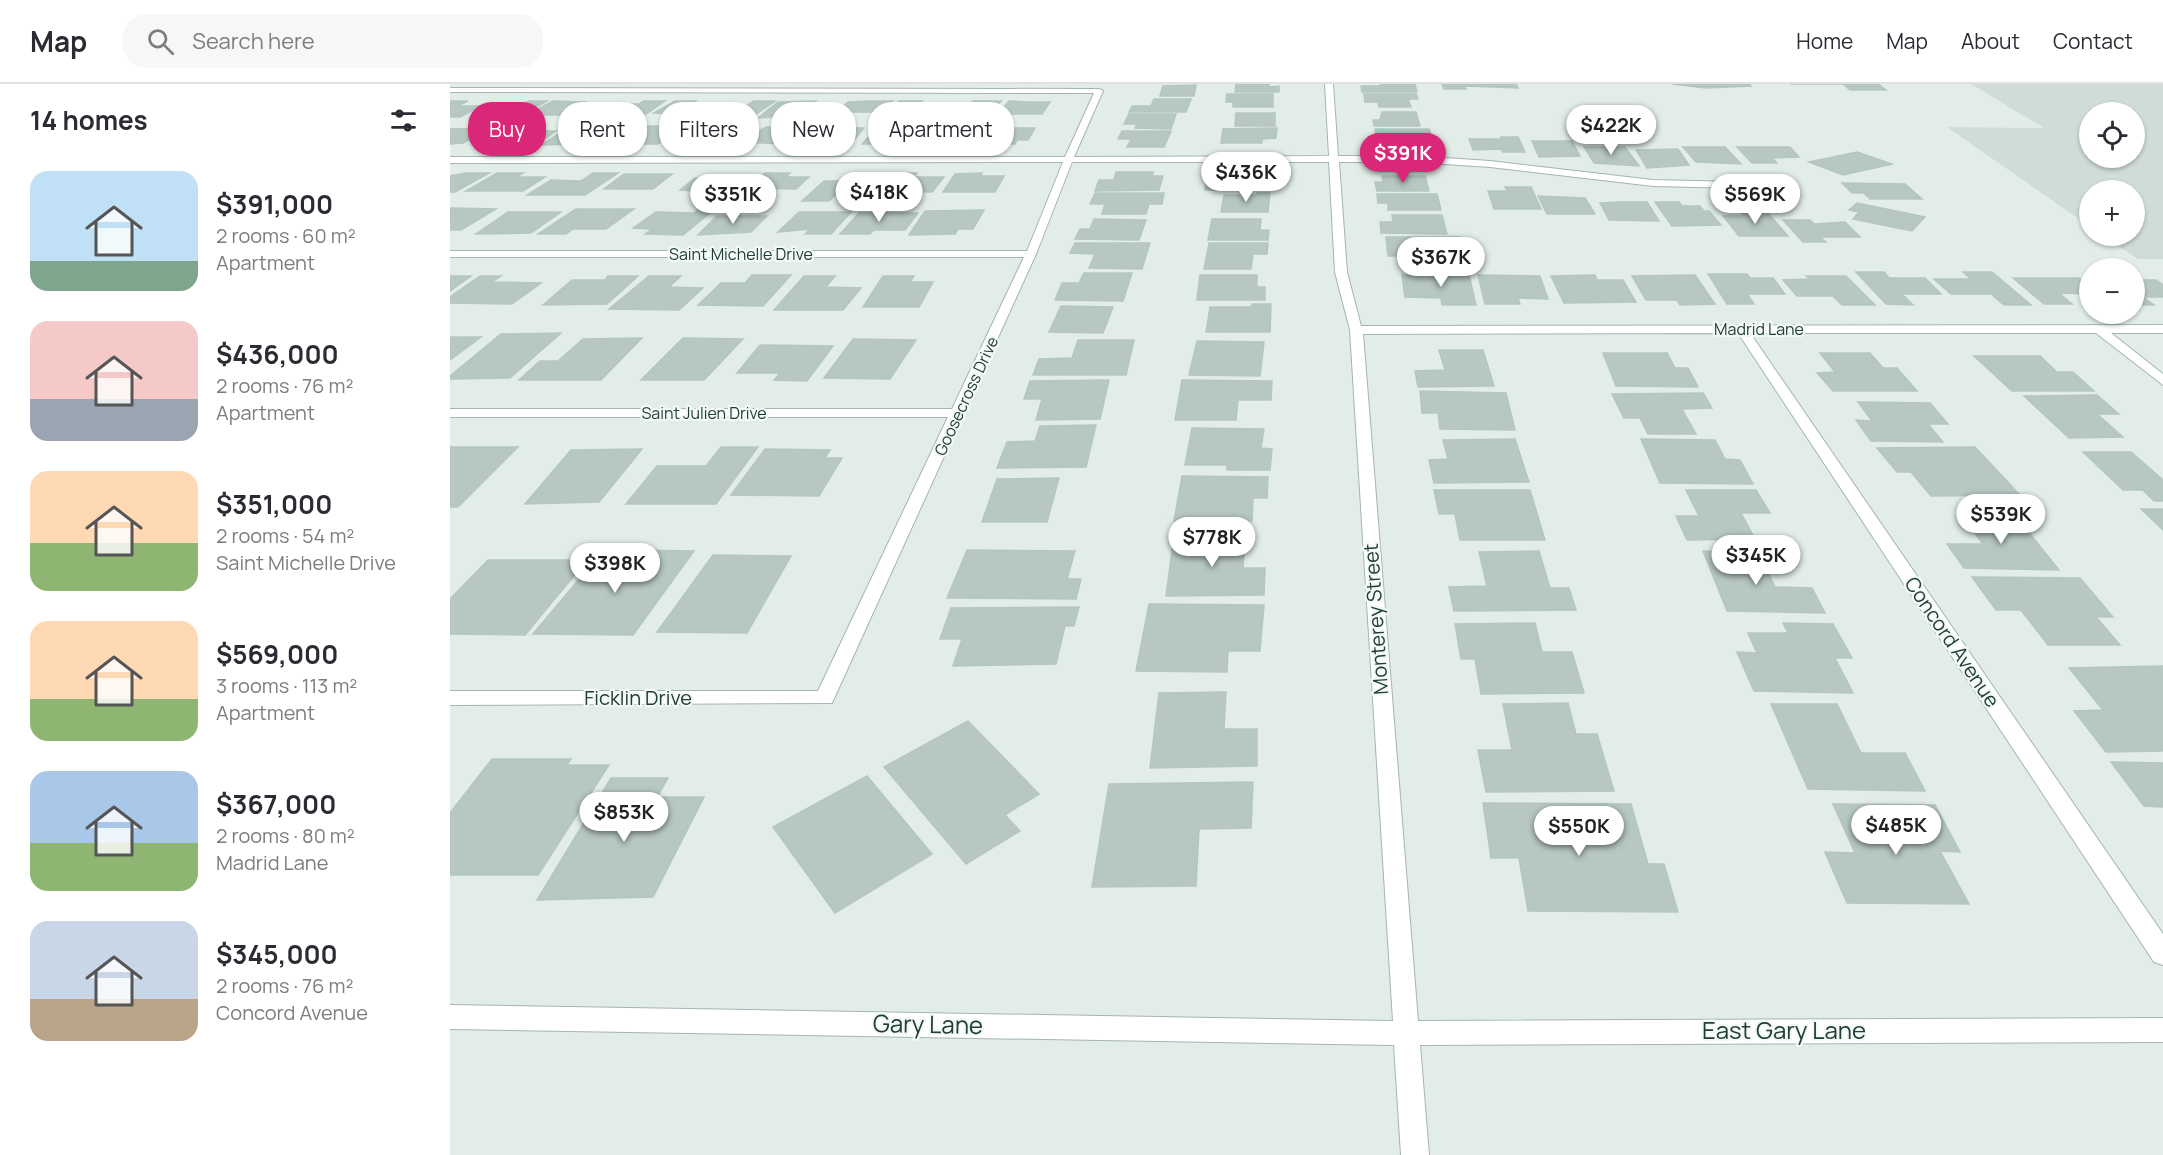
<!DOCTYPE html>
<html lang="en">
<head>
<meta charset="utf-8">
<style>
	body { margin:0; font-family:Manrope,sans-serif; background:#f7f7f7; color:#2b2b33; height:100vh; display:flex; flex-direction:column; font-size:22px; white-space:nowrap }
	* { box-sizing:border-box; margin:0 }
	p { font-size:20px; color:#7c7c81 }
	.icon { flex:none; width:33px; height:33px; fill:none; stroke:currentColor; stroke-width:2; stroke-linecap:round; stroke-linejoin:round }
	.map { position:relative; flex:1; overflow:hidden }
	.details { display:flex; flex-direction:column; background:#fff; width:450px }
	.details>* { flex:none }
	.banner { position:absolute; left:18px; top:18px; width:570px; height:54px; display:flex; gap:12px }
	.fabs { position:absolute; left:1629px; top:18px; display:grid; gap:12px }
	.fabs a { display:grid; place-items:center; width:66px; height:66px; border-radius:50%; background:#fff; box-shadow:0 2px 4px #0004; font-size:30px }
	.price { position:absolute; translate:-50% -51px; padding:0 14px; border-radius:21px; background:#fff; color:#222; font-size:20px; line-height:39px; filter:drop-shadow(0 2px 3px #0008) }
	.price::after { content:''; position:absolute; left:50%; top:36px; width:18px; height:14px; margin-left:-9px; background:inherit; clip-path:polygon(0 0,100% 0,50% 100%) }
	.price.on { background:#db2777; color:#fff }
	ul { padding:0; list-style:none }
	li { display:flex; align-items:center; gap:18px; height:150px; padding:0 30px }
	li span { display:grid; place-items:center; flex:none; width:168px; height:120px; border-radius:18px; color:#555 }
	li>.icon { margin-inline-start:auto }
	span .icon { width:72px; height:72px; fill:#fffc; stroke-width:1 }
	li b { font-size:26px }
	h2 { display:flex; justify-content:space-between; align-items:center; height:72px; padding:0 30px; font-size:26px }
	.pill { padding:0 21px; border-radius:24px; background:#fff; box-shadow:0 2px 4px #0004; font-size:21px; line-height:54px }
	.pill.on { background:#db2777; color:#fff }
	header { display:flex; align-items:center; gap:36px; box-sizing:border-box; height:84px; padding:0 30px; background:#fff; border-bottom:2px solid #e1e1e2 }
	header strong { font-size:28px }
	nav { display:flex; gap:33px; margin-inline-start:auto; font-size:21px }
	.search { width:420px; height:54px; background:#f7f7f7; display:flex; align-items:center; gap:15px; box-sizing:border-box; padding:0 21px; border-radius:24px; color:#7c7c81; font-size:22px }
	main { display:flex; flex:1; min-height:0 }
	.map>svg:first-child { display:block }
</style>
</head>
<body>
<header>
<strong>Map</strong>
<div class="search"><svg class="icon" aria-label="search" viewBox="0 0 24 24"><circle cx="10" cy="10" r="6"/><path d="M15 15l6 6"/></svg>Search here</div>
<nav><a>Home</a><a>Map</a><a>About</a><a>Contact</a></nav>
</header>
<main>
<section class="details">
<h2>14 homes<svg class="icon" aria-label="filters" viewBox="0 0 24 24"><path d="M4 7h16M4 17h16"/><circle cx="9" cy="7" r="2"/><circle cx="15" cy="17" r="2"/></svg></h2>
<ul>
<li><span style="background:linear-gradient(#bfe0f5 75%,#7fa58c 0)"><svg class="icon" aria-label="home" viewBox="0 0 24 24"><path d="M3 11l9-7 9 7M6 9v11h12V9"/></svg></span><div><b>$391,000</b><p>2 rooms · 60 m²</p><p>Apartment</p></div></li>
<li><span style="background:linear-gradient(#f6c9c9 65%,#9aa5b1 0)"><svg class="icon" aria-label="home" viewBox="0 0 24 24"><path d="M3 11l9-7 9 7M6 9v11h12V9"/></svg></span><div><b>$436,000</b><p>2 rooms · 76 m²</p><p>Apartment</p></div></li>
<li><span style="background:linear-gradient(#ffd9b3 60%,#8fb573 0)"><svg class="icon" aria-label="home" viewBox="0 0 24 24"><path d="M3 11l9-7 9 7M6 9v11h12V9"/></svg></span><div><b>$351,000</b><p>2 rooms · 54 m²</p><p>Saint Michelle Drive</p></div></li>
<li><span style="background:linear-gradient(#ffd9b3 65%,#8fb573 0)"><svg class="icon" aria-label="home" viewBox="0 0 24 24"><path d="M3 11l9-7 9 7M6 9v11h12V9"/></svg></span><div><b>$569,000</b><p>3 rooms · 113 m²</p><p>Apartment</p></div></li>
<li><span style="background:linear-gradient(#a9c7e8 60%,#8fb573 0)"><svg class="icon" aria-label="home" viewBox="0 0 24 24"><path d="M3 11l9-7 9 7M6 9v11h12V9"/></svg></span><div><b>$367,000</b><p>2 rooms · 80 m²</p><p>Madrid Lane</p></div></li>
<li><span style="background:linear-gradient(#c9d6e8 65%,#b9a48a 0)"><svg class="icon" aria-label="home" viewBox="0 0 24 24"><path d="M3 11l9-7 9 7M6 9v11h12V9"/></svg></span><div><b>$345,000</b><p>2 rooms · 76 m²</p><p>Concord Avenue</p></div></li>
</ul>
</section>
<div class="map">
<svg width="1713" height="1071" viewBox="0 0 1713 1071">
	<rect width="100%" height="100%" fill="#e2ede8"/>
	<!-- built -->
	<path fill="#d0ddd7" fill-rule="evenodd" d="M1521 0H1713V175H1688L1653 152H1684V106H1640L1639 142 1497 43 1594 44ZM1640 28H1684V74H1640Z"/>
	<!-- building -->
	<g fill="#b7c8c1" stroke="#b4c7bf" stroke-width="1.5">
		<path d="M786 0H819V3L829 2V8H785Z"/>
		<path d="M930 0H965L967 8H912L911 2H931Z"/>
		<path d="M992 0H1066L1068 4 1014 2 1016 5H994Z"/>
		<path d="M1222 0H1299L1301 2 1256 4Z"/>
		<path d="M1340 0H1428L1436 6H1400L1393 0Z"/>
		<path d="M746 1 744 12H710L713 2Z"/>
		<path d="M777 10H823V23H783V18H776Z"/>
		<path d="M914 10H966L968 15H958L961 23H929L928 18H915Z"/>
		<path d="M704 15H741L736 28H679L682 22H701Z"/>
		<path d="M0 17H18L7 22H31L10 33H0Z"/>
		<path d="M79 17H97L74 30H26L45 20H73Z"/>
		<path d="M103 17 137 18 132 20H143L123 31H77Z"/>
		<path d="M194 17H215L196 30H146L161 20H189Z"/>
		<path d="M225 17H246L243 19H261L242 31 204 29Z"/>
		<path d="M304 17H325L302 33H255L271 22H296Z"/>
		<path d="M366 17 363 20H371L360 30 308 34 328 18Z"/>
		<path d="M420 17H443L436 24H428L424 28H387L398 18Z"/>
		<path d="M449 17H472L467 22H492L481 34 432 33Z"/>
		<path d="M523 17H551L538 33 493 30 502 20H520Z"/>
		<path d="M559 17 575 18H600L592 30H548Z"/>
		<path d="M1139 25H1159L1165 34H1144Z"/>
		<path d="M932 28H966L970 42H924L923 36H930Z"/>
		<path d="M786 29H825V42H785Z"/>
		<path d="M679 30H726L721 45 685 44 687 40H674Z"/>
		<path d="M184 42H234L208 60H185L195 54H166Z"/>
		<path d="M483 42H534L524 54 497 53 491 60H466Z"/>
		<path d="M316 43H350L339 53H347L338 60 291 58Z"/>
		<path d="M40 44 13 59 0 60V45Z"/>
		<path d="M167 44 150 56H137L131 60 91 61 116 45Z"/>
		<path d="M360 44H414L404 56H378L374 60 343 61Z"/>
		<path d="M537 44H585L578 56H567L565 60H525Z"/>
		<path d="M827 44 826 54 812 55V59H771L773 45Z"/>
		<path d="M238 45H289L274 57 216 60Z"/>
		<path d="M925 45H979L982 53H987L989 57H983L984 60H948L946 51H926Z"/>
		<path d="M60 47H106L89 59 38 60Z"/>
		<path d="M424 47H470L459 60H412Z"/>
		<path d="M672 47H721L714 63H677L681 55H668Z"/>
		<path d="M1051 53H1068L1075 68H1053L1051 65 1023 66 1019 55H1052Z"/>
		<path d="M1082 57H1122L1130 72 1089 73Z"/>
		<path d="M1134 63H1175L1189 82 1144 79Z"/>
		<path d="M1233 63H1275L1291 80 1246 78Z"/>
		<path d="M1287 63H1340L1349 73 1322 74 1327 79H1302Z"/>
		<path d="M1228 65 1239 81 1197 84 1186 66Z"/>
		<path d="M1407 68 1442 80 1393 91 1359 78Z"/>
		<path d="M801 87V98H823L822 106H755L758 88Z"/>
		<path d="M666 88H703L702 92H713L709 106 645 107 649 96H664Z"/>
		<path d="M15 89H39L5 108H0V92Z"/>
		<path d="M47 89H73L66 93H95L73 107H16Z"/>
		<path d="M143 89H168L135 111H77L101 96 131 97Z"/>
		<path d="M315 89H340L336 93H359L346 105 297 104Z"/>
		<path d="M410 89H436L415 111H385L379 117H352L374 97H402Z"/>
		<path d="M442 89H467L464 93H494L482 108 425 107Z"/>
		<path d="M532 89 530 92H554L545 108H493L505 90Z"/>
		<path d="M174 90H222L203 105H154Z"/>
		<path d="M267 91H300L280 109 230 106 245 94H264Z"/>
		<path d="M932 92H975L979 107H927L925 98H933Z"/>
		<path d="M1392 99 1455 100 1472 115H1420L1414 109H1402Z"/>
		<path d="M1055 103H1081L1091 125H1044L1038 107H1057Z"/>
		<path d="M645 109H714L712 120H699L696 130H652L655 120H640Z"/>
		<path d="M807 109H820L818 128H771L774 111H806Z"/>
		<path d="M927 110H987L991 126H938V119H928Z"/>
		<path d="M1088 112 1135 114 1145 130H1097Z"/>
		<path d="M1170 118H1197L1209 137 1159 136 1150 119Z"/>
		<path d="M1205 118H1229L1232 122H1250L1254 127H1259L1271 141 1222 142Z"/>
		<path d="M1407 119 1475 133 1462 147 1403 135 1409 128 1399 126Z"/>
		<path d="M0 124 46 125 11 146H0Z"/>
		<path d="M250 124H266L233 151 195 150 202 145 183 144 206 128 244 129Z"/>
		<path d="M126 125H184L156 145H123L116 150H88Z"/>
		<path d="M534 126 523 145H508L505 150 459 151 475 127Z"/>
		<path d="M58 128H111L81 149 26 150Z"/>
		<path d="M349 128H401L381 150H355L360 145 328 148Z"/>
		<path d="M1290 128H1317L1338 152H1289L1273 132H1294Z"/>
		<path d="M409 129H468L455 146H424L420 150H390Z"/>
		<path d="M942 131H992L997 150 931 149 930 138H943Z"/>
		<path d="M267 132H317L301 148 248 151Z"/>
		<path d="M644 135 696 136 689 156 625 155 630 145H640Z"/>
		<path d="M762 135H811L810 146H819L818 156H758Z"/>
		<path d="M1333 136H1360L1364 140 1395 138 1410 153H1370L1376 158H1353Z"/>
		<path d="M936 153H1010L1014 172H938Z"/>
		<path d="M625 159H700L692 185 639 184 645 170 620 169Z"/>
		<path d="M759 159H818L817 170H803L801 185H754Z"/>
		<path d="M1406 188H1434L1439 194H1475L1491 210H1452L1463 221 1436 220Z"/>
		<path d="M1513 188H1542L1581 221H1554L1541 210H1501L1484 195H1521Z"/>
		<path d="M634 189H682L673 217 605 216 612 199H629Z"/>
		<path d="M1258 190H1297L1300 194H1323L1335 210H1297L1304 220H1277Z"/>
		<path d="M302 191H341L313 222 248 221 271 199H295Z"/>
		<path d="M750 191H807V203H815V216H747Z"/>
		<path d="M952 191H1019L1026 221H992L991 214 955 213Z"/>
		<path d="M1028 191 1090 192 1098 215 1068 214 1070 220H1035Z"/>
		<path d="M1145 191 1147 196H1173L1186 218 1114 219 1101 192Z"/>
		<path d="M1245 191 1265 220 1230 221 1227 216H1196L1182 192Z"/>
		<path d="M0 192H21L0 207Z"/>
		<path d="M30 192H51L42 198 91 199 62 220 0 219V213Z"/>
		<path d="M158 192H188L157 220 93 221 122 196H155Z"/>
		<path d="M199 192H231L219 203 253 204 229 226 159 225Z"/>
		<path d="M354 192H385L376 203 411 204 393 226H324Z"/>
		<path d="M433 192H464L460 198H483L469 223H413Z"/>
		<path d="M1356 192H1396L1425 221H1392L1383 212H1347L1333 196 1360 195Z"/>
		<path d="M1563 194H1629L1640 203V210L1609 209 1622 220H1594Z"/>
		<path d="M1684 196H1706L1713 201V213H1693L1704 221H1684Z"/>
		<path d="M802 220H821L820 248H756L760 223H802Z"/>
		<path d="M611 222 663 223 653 249 599 248Z"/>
		<path d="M111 249 60 294 0 295V292L51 250Z"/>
		<path d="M0 253H31L0 276Z"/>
		<path d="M192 254 151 296H69L90 277H108L133 255Z"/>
		<path d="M233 254 293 255 254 296H191Z"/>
		<path d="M403 255 466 256 440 295 374 294Z"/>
		<path d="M628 256H684L676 291H583L589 275 622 274Z"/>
		<path d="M747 257 814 258 810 292 739 291Z"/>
		<path d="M310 261 383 262 357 297 324 296 330 289H287Z"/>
		<path d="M989 266H1033L1044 302 968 303 965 287 995 286Z"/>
		<path d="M1153 269H1217L1225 284H1238L1248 303 1166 302Z"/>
		<path d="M1370 269H1420L1433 284H1447L1467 307H1383L1367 289 1385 288Z"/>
		<path d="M1524 272H1590L1607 288H1623L1644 307H1562Z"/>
		<path d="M659 296 650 335 586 336 592 315H574L580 297Z"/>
		<path d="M732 296 822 297 821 316H788L786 336H725Z"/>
		<path d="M970 307 1056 309 1065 346 990 345 988 329H972Z"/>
		<path d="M1253 309 1262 324 1232 325 1246 350H1198L1190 334H1174L1162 310Z"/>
		<path d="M1647 311 1669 330H1647L1673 353 1619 354 1574 312Z"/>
		<path d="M1408 318 1480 319 1498 340H1478L1493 358 1421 357 1406 336 1422 337Z"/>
		<path d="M646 341 636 383 547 384 557 358 585 357 590 342Z"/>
		<path d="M742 344 814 345 811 364 822 365 820 386H777V381H735Z"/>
		<path d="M1065 355 1079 398 984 399 979 376 998 375 993 356Z"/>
		<path d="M1191 355 1265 356 1275 375 1290 376 1303 400 1210 399Z"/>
		<path d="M68 363 8 423H0V363Z"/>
		<path d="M271 363H308L266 420H176L207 382H256Z"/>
		<path d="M1525 363 1570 411 1481 412 1461 388H1447L1427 364Z"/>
		<path d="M192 365 149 418 75 420 121 366Z"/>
		<path d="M315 365 380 366 375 374H392L369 412 281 411Z"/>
		<path d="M1633 368H1681L1713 396V417H1704L1693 406H1673Z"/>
		<path d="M732 392 818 393 817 414H803L802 437H724Z"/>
		<path d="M609 394 597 438H532L547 395Z"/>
		<path d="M984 406H1080L1095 456H1010L1005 430H989Z"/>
		<path d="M1236 406H1306L1320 429H1291L1305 455 1237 456 1226 432H1249Z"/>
		<path d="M1691 425H1713V446Z"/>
		<path d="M1509 428 1563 429 1609 486 1514 484 1497 460H1533Z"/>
		<path d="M795 451 793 484H815L814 511 716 512 724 452Z"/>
		<path d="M176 466 244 467 183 551 83 550 146 475 167 476Z"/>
		<path d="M517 466 625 467 617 495H631L626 515 497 514Z"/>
		<path d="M1089 467 1100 504H1119L1126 526 1004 527 999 503 1037 502 1029 468Z"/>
		<path d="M1253 467 1309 468 1325 503 1362 504 1375 529 1277 527Z"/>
		<path d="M263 471 341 472 297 549 207 548Z"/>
		<path d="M38 476H137L75 551 0 550V515Z"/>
		<path d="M1522 493 1630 494 1663 533H1646L1670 561H1598L1571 526H1546Z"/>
		<path d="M699 520 814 521 810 567H778L777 588 686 587Z"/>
		<path d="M629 523 624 542H615L606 580 503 582 512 555H490L501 524Z"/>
		<path d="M1085 539 1092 568H1122L1134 609 1031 610 1025 575H1011L1005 540Z"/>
		<path d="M1333 539 1383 540 1402 574H1385L1403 609 1304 607 1287 568 1307 569 1298 549H1338Z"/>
		<path d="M1713 582V667L1656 668 1624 627 1653 626 1619 584Z"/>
		<path d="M776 608 774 645H807V682L700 684 709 609Z"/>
		<path d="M1118 619 1126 650H1147L1164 707 1036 708 1028 666H1062L1053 620Z"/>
		<path d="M1321 620H1387L1411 669H1455L1475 707 1358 705Z"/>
		<path d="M518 637 589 710 555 731 570 747 516 780 434 683Z"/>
		<path d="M42 675H121L117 681H159L88 791H0V729Z"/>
		<path d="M1661 678 1713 679V723L1694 722Z"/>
		<path d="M417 692 482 770 385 829 323 743Z"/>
		<path d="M161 694H218L207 713H254L203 813 87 816Z"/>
		<path d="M803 698 801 744 749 745 746 802 642 803 659 700Z"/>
		<path d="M1033 719 1181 720 1198 780H1214L1228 828 1078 827 1069 774H1041Z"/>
		<path d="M1383 720 1485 721 1510 768 1490 767 1519 820 1397 819 1375 768 1405 769Z"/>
	</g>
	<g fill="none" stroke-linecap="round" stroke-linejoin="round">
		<defs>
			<path id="street" d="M875 0H883L888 72H965L1040 77 1203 96 1331 99 1336 102 1331 105 1203 102 1040 83 965 78H889L897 188 911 242 1713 241V249H1661L1713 290V301L1646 249H1300L1713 850V881L1704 878 1288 249 913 250 968 937 1713 934V958L970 961 979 1071H951L944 961 0 945V921L943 937 900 246 885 188 879 78H622L586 170 382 619 0 621V607H368L498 333H0V325H502L574 173H0V167H577L613 78 0 79V73H615L644 9 0 8V4L649 5 653 7 624 73 879 72Z"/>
		</defs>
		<!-- street casing -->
		<use href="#street" stroke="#a4b5af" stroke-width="2"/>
		<!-- street -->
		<use href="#street" fill="#fff" fill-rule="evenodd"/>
	</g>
	<g text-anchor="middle" stroke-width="4.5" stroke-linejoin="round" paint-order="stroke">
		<!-- far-street labels -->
		<g font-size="16" fill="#213e36" stroke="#f3f9f6">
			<text x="291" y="176">Saint Michelle Drive</text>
			<text x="1309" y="251">Madrid Lane</text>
			<text transform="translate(516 312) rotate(-65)" y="6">Goosecross Drive</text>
			<text x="254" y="335">Saint Julien Drive</text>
		</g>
		<!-- street labels -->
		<g font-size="20" fill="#213e36" stroke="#f3f9f6">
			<text transform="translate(926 535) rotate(-94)" y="7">Monterey Street</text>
			<text transform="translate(1502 558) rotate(56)" y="7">Concord Avenue</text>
			<text x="188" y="621">Ficklin Drive</text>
		</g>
		<!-- near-street labels -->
		<g font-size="24" fill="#213e36" stroke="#f3f9f6">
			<text transform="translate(478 941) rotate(1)" y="8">Gary Lane</text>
			<text x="1334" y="955">East Gary Lane</text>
		</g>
	</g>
</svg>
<div class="fabs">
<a><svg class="icon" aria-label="locate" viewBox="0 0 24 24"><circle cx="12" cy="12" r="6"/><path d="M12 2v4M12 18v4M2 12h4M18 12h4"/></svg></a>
<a>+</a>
<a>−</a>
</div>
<b class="price" style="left:1161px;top:72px">$422K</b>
<b class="price on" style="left:953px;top:100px">$391K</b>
<b class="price" style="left:796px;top:119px">$436K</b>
<b class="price" style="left:429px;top:139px">$418K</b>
<b class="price" style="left:283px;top:141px">$351K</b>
<b class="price" style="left:1305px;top:141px">$569K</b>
<b class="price" style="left:991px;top:204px">$367K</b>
<b class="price" style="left:1551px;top:461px">$539K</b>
<b class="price" style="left:762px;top:484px">$778K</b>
<b class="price" style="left:1306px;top:502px">$345K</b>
<b class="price" style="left:165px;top:510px">$398K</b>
<b class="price" style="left:174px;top:759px">$853K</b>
<b class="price" style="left:1446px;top:772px">$485K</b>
<b class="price" style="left:1129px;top:773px">$550K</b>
<div class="banner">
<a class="pill on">Buy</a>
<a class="pill">Rent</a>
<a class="pill">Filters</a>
<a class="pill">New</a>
<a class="pill">Apartment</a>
</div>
</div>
</main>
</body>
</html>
